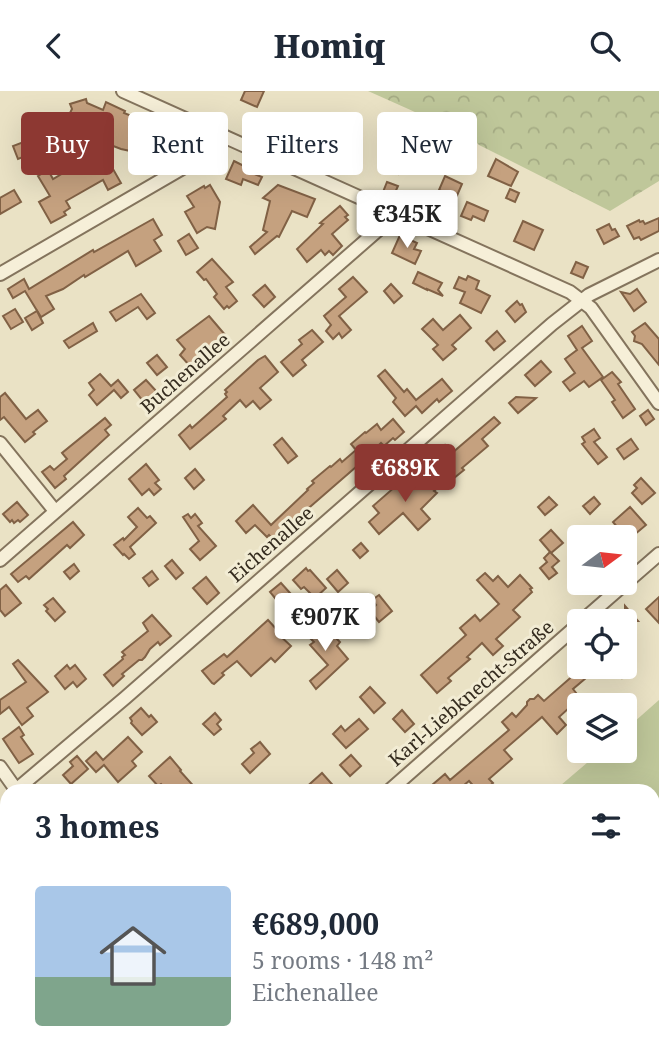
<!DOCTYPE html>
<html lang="en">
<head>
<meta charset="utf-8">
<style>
	body { margin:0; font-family:"Noto Serif",serif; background:#f2f2f3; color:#1f2937; height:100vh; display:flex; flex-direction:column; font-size:26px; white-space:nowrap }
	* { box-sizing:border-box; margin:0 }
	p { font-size:23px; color:#747a83 }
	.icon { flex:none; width:38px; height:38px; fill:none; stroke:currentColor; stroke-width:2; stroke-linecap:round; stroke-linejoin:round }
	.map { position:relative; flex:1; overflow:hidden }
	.panel { position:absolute; left:0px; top:693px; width:660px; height:273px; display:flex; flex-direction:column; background:#fff; border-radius:21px 21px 0 0; box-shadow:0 7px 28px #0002 }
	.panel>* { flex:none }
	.banner { position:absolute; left:21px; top:21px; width:618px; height:63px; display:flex; gap:14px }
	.needle { width:46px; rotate:75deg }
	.tools { position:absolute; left:567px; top:434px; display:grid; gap:14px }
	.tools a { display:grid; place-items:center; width:70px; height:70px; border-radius:7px; background:#fff; box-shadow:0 7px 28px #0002; font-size:35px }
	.price { position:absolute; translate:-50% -60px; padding:0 16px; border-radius:7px; background:#fff; color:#222; font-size:23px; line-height:46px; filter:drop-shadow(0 2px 4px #0008) }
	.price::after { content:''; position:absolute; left:50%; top:42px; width:21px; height:16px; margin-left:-10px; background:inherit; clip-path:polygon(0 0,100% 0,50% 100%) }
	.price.current { background:#8d3832; color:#fff }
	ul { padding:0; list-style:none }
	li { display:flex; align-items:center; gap:21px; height:175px; padding:0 35px }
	li span { display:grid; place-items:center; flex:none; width:196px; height:140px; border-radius:7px; color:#555 }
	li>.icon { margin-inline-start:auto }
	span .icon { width:84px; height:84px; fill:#fffc; stroke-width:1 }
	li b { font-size:30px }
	h2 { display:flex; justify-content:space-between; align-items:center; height:84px; padding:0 35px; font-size:30px }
	.tag { padding:0 24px; border-radius:7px; background:#fff; box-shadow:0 7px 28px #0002; font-size:24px; line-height:63px }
	.tag.current { background:#8d3832; color:#fff }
	header { display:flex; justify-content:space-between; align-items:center; height:91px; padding:0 35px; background:#fff; font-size:32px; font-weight:800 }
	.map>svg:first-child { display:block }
</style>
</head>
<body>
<header><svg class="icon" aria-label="back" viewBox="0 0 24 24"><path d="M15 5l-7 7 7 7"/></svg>Homiq<svg class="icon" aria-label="search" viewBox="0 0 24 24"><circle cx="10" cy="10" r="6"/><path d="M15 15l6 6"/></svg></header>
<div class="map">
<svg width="659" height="966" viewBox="0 0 659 966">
	<defs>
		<pattern id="forest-crowns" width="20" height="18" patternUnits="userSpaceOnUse" patternTransform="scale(1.75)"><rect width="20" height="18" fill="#bfc79a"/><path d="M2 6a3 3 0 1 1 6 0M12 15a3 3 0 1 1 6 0" fill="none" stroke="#a5ab84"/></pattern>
	</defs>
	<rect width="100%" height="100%" fill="#eae2c5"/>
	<!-- grass -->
	<g fill="#bfc79a">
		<path d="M659 609V830L653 826V700H554L601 660H625V639Z"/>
		<path d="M653 850 659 854V894L653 897Z"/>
		<path d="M539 959H619L610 966H547Z"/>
	</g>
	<!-- forest -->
	<g fill="url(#forest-crowns)">
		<path d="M368 0H659V90L610 120 479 54 471 46Z"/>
		<path d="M659 933V966H610L619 959H653V936Z"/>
		<path d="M440 959H539L547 966H429Z"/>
	</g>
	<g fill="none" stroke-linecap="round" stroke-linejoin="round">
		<!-- stream -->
		<g stroke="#6e8b86" stroke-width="3.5">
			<path d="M653 958 659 954"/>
			<path d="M640 966 652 959"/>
		</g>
	</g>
	<!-- building -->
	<g fill="#c5a17f" stroke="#816145" stroke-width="2">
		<path d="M245 0H264L257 16 241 9Z"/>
		<path d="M86 8 87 12 103 19 106 11 125 20 124 22 149 32 147 36 150 37 146 47 140 44 135 61 121 58 87 45 91 34 69 24 72 18 70 13Z"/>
		<path d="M268 24 276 28 277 26 286 29 279 45 262 37Z"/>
		<path d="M318 25 345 37 339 50 327 44 329 40 314 34Z"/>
		<path d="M55 39 58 50 61 43 67 59 50 68 56 53 18 68 13 55Z"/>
		<path d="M184 44 189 51 174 60 168 50 177 45 178 48Z"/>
		<path d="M393 61 405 67 398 83 386 78Z"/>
		<path d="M427 61 436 65 429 80 420 76Z"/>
		<path d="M105 64 121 92 108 99 103 89 66 110 70 117 64 121 66 124 51 132 39 111 50 105 38 85 48 79 53 88 80 72 83 77Z"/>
		<path d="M496 68 518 81 511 95 488 85Z"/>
		<path d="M234 70 248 77 247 80 262 86 258 94 243 88 241 94 226 88Z"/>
		<path d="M445 85 462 93 456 107 439 99Z"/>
		<path d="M387 91 398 95 393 106 383 101Z"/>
		<path d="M210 94 220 111 215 138 207 136 197 142 185 121 194 116 187 105 204 95 205 97Z"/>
		<path d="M278 94 315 108 307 126 292 120 279 146 277 145 255 163 250 156 267 141 263 139 270 110 263 107Z"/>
		<path d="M510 98 519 102 515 111 506 107Z"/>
		<path d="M14 99 21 111 0 123V107Z"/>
		<path d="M467 111 488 120 484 130 473 125 471 129 461 125Z"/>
		<path d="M340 115 348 124 345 126 348 129 332 143 342 155 333 164 329 160 325 164 321 159 307 171 297 158 323 133 320 132Z"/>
		<path d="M659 127V140L641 149 639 146 634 148 627 135 639 129 640 131 643 130 645 133Z"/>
		<path d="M153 128 162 144 154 149 161 160 136 175 128 160 85 186 84 184 63 198 46 205 54 218 41 226 25 200 13 207 8 198 24 188 29 198 93 159 94 161Z"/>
		<path d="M523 130 543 139 534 159 514 150Z"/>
		<path d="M609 133 612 139 615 138 619 145 604 153 597 139Z"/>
		<path d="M189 143 198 157 186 164 178 150Z"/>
		<path d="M400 144 417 152 414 158 421 160 415 173 392 162Z"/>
		<path d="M212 168 233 191 226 196 237 210 229 217 227 215 224 218 214 206 217 203 206 188 204 189 197 181Z"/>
		<path d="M576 171 588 176 583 187 571 182Z"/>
		<path d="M418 181 442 192 438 199 443 205 427 198V199L413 192Z"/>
		<path d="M468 185 479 190 476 198 490 205 481 222 460 212 465 201 454 197 459 186 466 189Z"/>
		<path d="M353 186 367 201 339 225 351 239 342 247 339 242 333 248 326 240 331 234 324 225 346 206 339 198Z"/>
		<path d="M391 193 402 205 394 212 384 200Z"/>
		<path d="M265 194 275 206 264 216 253 204Z"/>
		<path d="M637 198 646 211 634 220 621 201 630 203Z"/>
		<path d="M141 203 155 222 147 228 138 216 116 230 110 221Z"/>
		<path d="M517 210 520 214 522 213 526 221 515 231 506 220Z"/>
		<path d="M15 218 23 231 11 238 3 225Z"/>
		<path d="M37 220 43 232 32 239 25 227Z"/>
		<path d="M460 224 471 237 452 254 456 258 443 269 433 258 438 254 422 238 433 228 443 239Z"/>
		<path d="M209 225 226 245 190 275 180 264 185 258 177 249Z"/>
		<path d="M93 232 97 240 69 257 64 250Z"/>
		<path d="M645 232 659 248V274L642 253 634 250 635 245 632 241Z"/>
		<path d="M582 235 592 250 582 257 603 286 589 296 584 290 570 300 563 291 575 282 565 268 577 259 568 245Z"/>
		<path d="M312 239 323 251 302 269 306 274 293 285 281 271 302 253 299 249Z"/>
		<path d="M497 240 505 250 494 259 486 250Z"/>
		<path d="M157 264 167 276 157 284 147 272Z"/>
		<path d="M265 265 278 281 260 297 271 309 260 318 253 310 246 316 240 309 223 325 226 328 190 358 179 344 190 334 192 337 227 306 225 303 227 301 225 299 258 269Z"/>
		<path d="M541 270 551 281 535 295 525 284Z"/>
		<path d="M385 279 404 301 407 298 416 309 442 288 452 300 439 311 437 308 422 322 416 315 405 325 393 311 396 307 378 285Z"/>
		<path d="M612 281 621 291 618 293 635 318 623 327 612 311 615 309 601 289Z"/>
		<path d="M100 283 111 295 118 289 128 301 121 307 114 299 97 314 89 304 94 299 89 292Z"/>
		<path d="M146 289 157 301 152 305 154 309 147 315 134 299Z"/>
		<path d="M5 302 26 328 38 319 47 330 33 341 35 343 25 351 4 326 0 329V306Z"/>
		<path d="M516 306 536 307 518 322 509 312Z"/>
		<path d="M648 319 654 328 646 334 640 325Z"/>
		<path d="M494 326 500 332 482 348 488 355 462 377 464 379 454 387 435 363 445 354 452 362Z"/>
		<path d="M105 327 111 334 105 339 109 344 64 385 66 388 55 397 42 381 50 375 54 379 67 368 62 362Z"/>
		<path d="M393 328 404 341 395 349 393 347 384 355 381 352 364 369 273 448 269 444 267 446 255 434 246 442 236 430 253 414 271 434 308 399 307 398 314 392 312 390 330 375 331 376 340 368 342 371 356 359 351 353 365 341 366 342 377 333 381 339Z"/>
		<path d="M594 338 600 347 594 351 607 366 598 373 582 353 585 351 582 346Z"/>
		<path d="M282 347 297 365 288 372 274 354Z"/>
		<path d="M631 348 638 358 624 368 617 358Z"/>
		<path d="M146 373 159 389 155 392 161 398 154 404 149 398 142 404 129 388Z"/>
		<path d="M195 378 204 389 194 398 185 387Z"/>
		<path d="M412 386 418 393 426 386 428 389 430 386 439 396 434 400 437 402 421 418 430 428 418 439 403 422 379 443 369 431 379 422 373 415 397 394 399 396Z"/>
		<path d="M641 387 655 402 642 413 632 402 637 397 634 394Z"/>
		<path d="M549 406 557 414 545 424 538 416Z"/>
		<path d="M594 406 600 413 590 423 583 415Z"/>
		<path d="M17 411 28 424 20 431 18 429 14 432 12 429 10 431 3 423Z"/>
		<path d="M630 416 646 434 628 449 626 446H609L618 437 613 431Z"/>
		<path d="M138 417 147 427 150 425 156 432 130 456 135 463 129 468 124 463 123 464 114 454 123 447 124 449 137 436 128 426Z"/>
		<path d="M188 423 191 427 195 423 202 432 198 435 216 455 200 469 190 458 199 450 183 426Z"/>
		<path d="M73 431 84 444 70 457 67 454 29 488 26 485 18 491 11 483Z"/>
		<path d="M551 439 563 452 551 462 540 449Z"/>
		<path d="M361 452 368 460 360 467 353 459Z"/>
		<path d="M550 461 559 470 552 476 557 482 549 488 540 477 547 471 544 467Z"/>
		<path d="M172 469 183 482 176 488 165 475Z"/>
		<path d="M74 473 79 480 70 488 64 481Z"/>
		<path d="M306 477 308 480 310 479 326 497 315 507 304 496 301 498 293 489Z"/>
		<path d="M337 479 348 492 338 501 327 488Z"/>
		<path d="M152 480 158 488 149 495 143 487Z"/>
		<path d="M485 482 493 490 498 485 508 496 520 484 532 497 530 498 532 501 513 519 520 526 496 548 503 555 493 564 482 552 467 566 470 568 448 587 451 590 437 602 421 584 466 544 460 537 475 524 480 530 499 513 477 489Z"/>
		<path d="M206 486 219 502 207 513 193 497Z"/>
		<path d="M281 492 290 502 279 512 270 501Z"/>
		<path d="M6 494 21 512 5 525 0 519V499Z"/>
		<path d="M379 504 392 520 379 531 370 520 376 514 372 509Z"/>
		<path d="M659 506V532L646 518Z"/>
		<path d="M53 507 65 521 55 530 46 520 48 518 44 514Z"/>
		<path d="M348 513 357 524 349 530 340 520Z"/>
		<path d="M625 515 638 530H636L625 540V530H616L625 523Z"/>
		<path d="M152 524 171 545 160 554 158 551 150 558 145 566 142 569H139L122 583 124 585 113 595 104 584 123 568 122 566 125 564 122 561 148 540 143 532Z"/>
		<path d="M268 529 279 541 277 542 291 555 275 571 271 567 251 585 237 570 222 582 224 584 214 593 212 592 202 580 224 563 227 566Z"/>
		<path d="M311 531 327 546 331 542 340 551 337 555 348 568 316 598 310 590 328 574 310 554 314 551 303 540Z"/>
		<path d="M625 563 635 575 622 587 612 576H625Z"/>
		<path d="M18 569 48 601 27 617 33 625 22 634 9 616 0 623V609L26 591 13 573Z"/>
		<path d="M67 574 70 578 75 574 86 588 77 596 73 591 65 598 55 585Z"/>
		<path d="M570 576H599L573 598 580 607 559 626 566 634 557 643 542 626 504 659 512 668 489 688 493 692 484 700H478L469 690 457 700H425L445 683 450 689 509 639 502 631 512 622 516 626 527 614V611L530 608H534L538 604 544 610 576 582Z"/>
		<path d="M370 596 385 612 374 622 360 606Z"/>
		<path d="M141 617 149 626 151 624 157 631 142 644 131 632 132 630 130 627Z"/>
		<path d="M402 619 414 633 405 641 393 628Z"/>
		<path d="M215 622 221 629 217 633 221 638 214 644 203 633Z"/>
		<path d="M359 628 368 638 346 657 333 643 341 635 345 640Z"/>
		<path d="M19 636 24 644 21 646 33 663 19 672 3 648Z"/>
		<path d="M128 646 142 661 132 670 136 675 118 691 104 674 96 681 86 670 96 661 103 669Z"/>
		<path d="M260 651 270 663 250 682 242 673 254 662 251 658Z"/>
		<path d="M351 664 361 675 350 685 340 674Z"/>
		<path d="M77 665 88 678 71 693 63 684 73 675 70 671Z"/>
		<path d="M170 666 181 679 180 680 198 700H168L161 693 158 695 149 685Z"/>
		<path d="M322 682 338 700H302Z"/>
	</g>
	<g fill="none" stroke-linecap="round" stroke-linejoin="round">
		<defs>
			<g id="minor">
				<path d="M123 0 570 201 591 217 659 312"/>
				<path d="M0 183 210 61 220 54 225 46"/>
				<path d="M0 352 55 420"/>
				<path d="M0 469 386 132 393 121"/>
				<path d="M582 530 659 463"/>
				<path d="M0 676 17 700"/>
				<path d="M16 699 125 607 552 233 589 204 659 169"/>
				<path d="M389 700 579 533"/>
				<path d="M207 959 212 966"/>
				<path d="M83 966 91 959"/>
				<path d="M250 966 262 959"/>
			</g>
		</defs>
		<!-- minor casing -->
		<use href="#minor" stroke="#84745d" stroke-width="16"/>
		<!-- minor -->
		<use href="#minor" stroke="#f6efd8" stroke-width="12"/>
	</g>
	<g text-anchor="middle" stroke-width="6" stroke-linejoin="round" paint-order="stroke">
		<!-- street labels -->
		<g font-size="19" fill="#352c1f" stroke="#f2ecd4">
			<text transform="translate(185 282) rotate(-41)" y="7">Buchenallee</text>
			<text transform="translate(271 453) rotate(-41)" y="7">Eichenallee</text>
			<text transform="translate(471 602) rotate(-41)" y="7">Karl-Liebknecht-Straße</text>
		</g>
	</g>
</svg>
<div class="tools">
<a><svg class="needle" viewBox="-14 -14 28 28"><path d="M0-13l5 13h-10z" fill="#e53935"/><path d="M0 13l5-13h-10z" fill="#747a83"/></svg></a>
<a><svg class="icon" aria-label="locate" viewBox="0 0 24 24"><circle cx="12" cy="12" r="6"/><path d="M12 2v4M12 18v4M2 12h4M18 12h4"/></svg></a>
<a><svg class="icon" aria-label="layers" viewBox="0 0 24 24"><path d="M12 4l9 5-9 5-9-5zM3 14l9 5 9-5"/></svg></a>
</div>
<b class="price" style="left:407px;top:159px">€345K</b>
<b class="price current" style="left:405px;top:413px">€689K</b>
<b class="price" style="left:325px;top:562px">€907K</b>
<div class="banner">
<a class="tag current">Buy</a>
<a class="tag">Rent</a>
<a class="tag">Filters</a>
<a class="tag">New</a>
</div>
<section class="panel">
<h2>3 homes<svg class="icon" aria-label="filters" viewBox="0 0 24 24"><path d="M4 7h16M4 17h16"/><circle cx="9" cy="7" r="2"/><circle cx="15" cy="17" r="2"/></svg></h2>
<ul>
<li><span style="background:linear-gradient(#a9c7e8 65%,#7fa58c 0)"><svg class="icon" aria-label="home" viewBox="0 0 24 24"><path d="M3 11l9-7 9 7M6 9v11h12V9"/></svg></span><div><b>€689,000</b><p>5 rooms · 148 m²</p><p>Eichenallee</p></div></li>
</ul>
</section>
</div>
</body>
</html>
